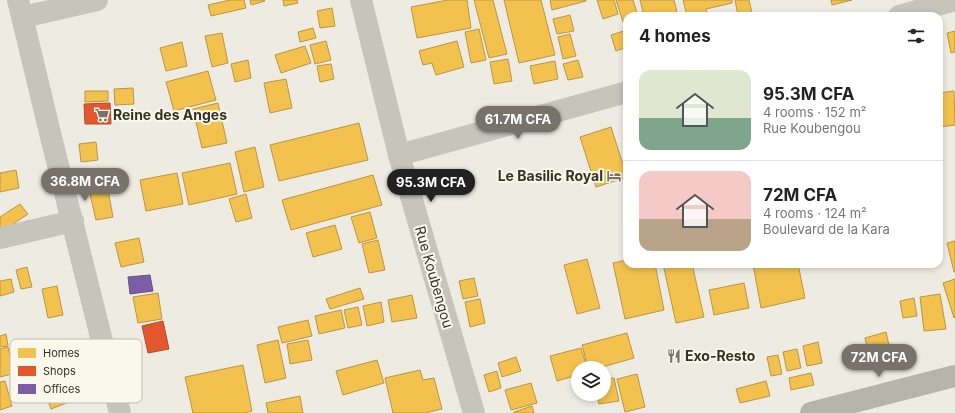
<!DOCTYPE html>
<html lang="en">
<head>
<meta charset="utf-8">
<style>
	body { margin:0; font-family:Inter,sans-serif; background:#f2f2f2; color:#222; height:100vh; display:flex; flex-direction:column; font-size:15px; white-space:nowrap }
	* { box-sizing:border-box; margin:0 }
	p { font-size:13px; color:#767676 }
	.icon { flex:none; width:22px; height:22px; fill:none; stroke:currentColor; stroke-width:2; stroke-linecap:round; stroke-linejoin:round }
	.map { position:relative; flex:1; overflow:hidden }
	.drawer { position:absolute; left:623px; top:12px; width:320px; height:256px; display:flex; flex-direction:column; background:#fff; border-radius:12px; box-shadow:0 2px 6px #0003 }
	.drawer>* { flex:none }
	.buttons { position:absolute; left:571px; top:361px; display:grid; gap:8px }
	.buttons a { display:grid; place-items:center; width:40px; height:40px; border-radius:50%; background:#fff; box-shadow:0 2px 6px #0003; font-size:20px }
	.price { position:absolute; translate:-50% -34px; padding:0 9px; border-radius:14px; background:#77736a; color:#fff; font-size:13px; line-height:26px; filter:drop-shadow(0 1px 2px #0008) }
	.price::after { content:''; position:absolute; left:50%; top:24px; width:12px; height:9px; margin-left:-6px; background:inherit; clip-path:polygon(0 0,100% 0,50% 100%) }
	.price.current { background:#222; color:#fff }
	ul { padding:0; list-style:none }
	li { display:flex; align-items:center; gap:12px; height:100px; padding:0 16px }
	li+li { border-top:1px solid #e0e0e0 }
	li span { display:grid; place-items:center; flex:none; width:112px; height:80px; border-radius:12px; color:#555 }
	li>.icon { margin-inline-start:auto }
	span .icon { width:48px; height:48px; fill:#fffc; stroke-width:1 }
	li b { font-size:17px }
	h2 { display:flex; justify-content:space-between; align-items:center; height:48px; padding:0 16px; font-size:17px }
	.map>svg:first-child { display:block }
</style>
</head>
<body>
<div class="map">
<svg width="955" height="413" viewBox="0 0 955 413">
	<rect width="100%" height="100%" fill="#eeece2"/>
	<!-- homes -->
	<g fill="#f2c14e" stroke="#ba9643">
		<path d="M230 0H244L246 8 211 16 208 5Z"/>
		<path d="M250 0H264L265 1 251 5Z"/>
		<path d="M283 0H297L298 3 284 6Z"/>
		<path d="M448 0H467L471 28 417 38 411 7Z"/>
		<path d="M474 0H493L507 54 489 58Z"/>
		<path d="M504 0H541L555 55 519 63Z"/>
		<path d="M550 0H586V1L552 10Z"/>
		<path d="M597 0H614L618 14 603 19Z"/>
		<path d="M616 0H633L638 16H627V24L624 25Z"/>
		<path d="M640 0H674L678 16H644Z"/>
		<path d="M683 0H732V3L706 9 707 16H687Z"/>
		<path d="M735 0H749L752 13 738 16Z"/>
		<path d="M831 0H852L832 5Z"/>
		<path d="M332 8 335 26 320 28 317 11Z"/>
		<path d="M570 15 574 31 557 34 553 19Z"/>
		<path d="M313 28 316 38 300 42 298 32Z"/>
		<path d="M479 29 486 60 471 63 465 32Z"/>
		<path d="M627 30V47L616 51 611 35Z"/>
		<path d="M955 31V52L951 53 947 33Z"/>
		<path d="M222 33 228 63 212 67 205 36Z"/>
		<path d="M570 34 576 56 563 59 558 37Z"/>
		<path d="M326 41 331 60 315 64 310 45Z"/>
		<path d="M457 41 464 67 436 75 432 63 423 65 419 51Z"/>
		<path d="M182 42 187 66 166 71 160 48Z"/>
		<path d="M305 46 311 63 281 73 275 55Z"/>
		<path d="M508 59 512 81 494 84 490 62Z"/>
		<path d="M248 60 251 78 235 82 231 64Z"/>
		<path d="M578 60 583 77 568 80 563 64Z"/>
		<path d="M555 61 558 79 534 84 530 66Z"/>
		<path d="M331 64 334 79 320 82 317 66Z"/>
		<path d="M208 71 216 100 174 111 166 82Z"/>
		<path d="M286 79 292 108 270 113 264 83Z"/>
		<path d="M133 88 134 104 115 105 114 89Z"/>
		<path d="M85 91H108V101L85 102Z"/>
		<path d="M954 91 955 125 939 127V93Z"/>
		<path d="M218 103 227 143 202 148 193 109Z"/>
		<path d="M359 123 368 160 279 181 270 145Z"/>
		<path d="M611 127 627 177 596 187 580 137Z"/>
		<path d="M96 142 98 160 81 162 79 144Z"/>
		<path d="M255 147 264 187 244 192 235 152Z"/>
		<path d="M230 163 237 194 189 205 182 173Z"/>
		<path d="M16 170 19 188 0 192V173Z"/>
		<path d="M98 173 100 187 87 189 85 175Z"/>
		<path d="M177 173 183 204 146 211 140 180Z"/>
		<path d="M373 175 382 205 291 230 282 200Z"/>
		<path d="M108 190 113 217 96 220 90 194Z"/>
		<path d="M246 194 252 218 236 222 229 199Z"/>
		<path d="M20 204 28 214 0 233V217Z"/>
		<path d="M370 212 377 238 359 243 351 217Z"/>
		<path d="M335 225 342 249 313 257 306 233Z"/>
		<path d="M139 238 144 262 121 267 115 243Z"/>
		<path d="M378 240 385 270 369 273 362 244Z"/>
		<path d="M955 241V272H954L947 243Z"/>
		<path d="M587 259 600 308 577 314 564 265Z"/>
		<path d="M627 260V264H655L664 310 625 319 613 263Z"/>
		<path d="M663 264H692L704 317 676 323Z"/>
		<path d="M753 264H798L805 298 761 308Z"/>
		<path d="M27 267 32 287 21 289 16 270Z"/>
		<path d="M474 278 478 296 463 299 459 281Z"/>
		<path d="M11 279 14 292 0 296V281Z"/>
		<path d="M955 279V317L954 318 943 283Z"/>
		<path d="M744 283 749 308 714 315 709 290Z"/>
		<path d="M57 286 63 315 48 318 42 289Z"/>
		<path d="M360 288 364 299 330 309 326 299Z"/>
		<path d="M158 293 162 319 138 323 133 297Z"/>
		<path d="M940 294 946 329 924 331 920 297Z"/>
		<path d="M412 295 417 318 392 322 388 300Z"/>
		<path d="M914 298 917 316 903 318 900 301Z"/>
		<path d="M480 299 485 323 470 327 465 302Z"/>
		<path d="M381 302 384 322 367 326 363 306Z"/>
		<path d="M358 307 362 325 348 328 344 310Z"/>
		<path d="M341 310 345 328 319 334 315 316Z"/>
		<path d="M308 320 312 336 282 343 278 327Z"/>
		<path d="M886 332 890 350 869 356 865 338Z"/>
		<path d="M627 333 634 358 599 368H588L582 345Z"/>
		<path d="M6 334 8 346 0 347V336Z"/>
		<path d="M278 340 286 378 265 383 257 345Z"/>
		<path d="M308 340 312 360 290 364 287 344Z"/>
		<path d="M818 342 822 363 807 366 803 346Z"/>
		<path d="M8 347 10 355 34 348 39 367 0 377V349Z"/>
		<path d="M581 348 587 368H578V375L557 381 550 356Z"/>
		<path d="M797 349 801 368 787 371 783 352Z"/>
		<path d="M893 353 897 366 875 372 871 358Z"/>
		<path d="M778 355 782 374 771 376 767 357Z"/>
		<path d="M516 357 521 371 502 377 498 363Z"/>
		<path d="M377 360 384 383 343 395 336 371Z"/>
		<path d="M243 365 252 411 244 413H193L185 377Z"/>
		<path d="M420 370 423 380 434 378 442 409 425 413H393L385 378Z"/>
		<path d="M497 371 501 388 489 392 484 375Z"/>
		<path d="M811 373 814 385 791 390 789 378Z"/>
		<path d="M637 374 645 407 625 412 617 379Z"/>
		<path d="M614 378 619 401 599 404 597 394H604V379Z"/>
		<path d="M5 381 12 406 0 410V382Z"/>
		<path d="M766 381 770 396 740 403 736 389Z"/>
		<path d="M531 383 537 403 511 410 505 390Z"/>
		<path d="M63 386 69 402 51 409 45 393Z"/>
		<path d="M300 396 303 413H268L266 403Z"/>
		<path d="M532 406 534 413H514V412Z"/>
	</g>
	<!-- shops -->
	<g fill="#e4572e" stroke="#b04c2c">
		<path d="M110 103 111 124H85L84 104Z"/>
		<path d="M163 321 169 349 148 353 142 326Z"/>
	</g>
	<!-- offices -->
	<path fill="#7b5ea7" stroke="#675181" d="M150 275 153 291 130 294 128 277Z"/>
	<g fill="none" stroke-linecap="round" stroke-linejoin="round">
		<!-- minor -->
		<g stroke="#c7c4bb" stroke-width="22">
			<path d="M18 0 51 137 120 413"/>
			<path d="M361 0 399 155 474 413"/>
			<path d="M899 16 955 0"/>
			<path d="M23 17 97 0"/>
			<path d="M399 155 627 92"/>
			<path d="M0 238 73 221"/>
		</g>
		<!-- secondary -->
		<path stroke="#b7b4ac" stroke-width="22" d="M811 413 955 376"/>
	</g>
	<!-- icons -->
	<defs>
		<symbol id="supermarket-bare" viewBox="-9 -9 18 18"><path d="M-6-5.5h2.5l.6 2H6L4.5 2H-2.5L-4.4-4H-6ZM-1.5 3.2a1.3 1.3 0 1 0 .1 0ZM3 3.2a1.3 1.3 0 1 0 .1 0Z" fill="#77736a" stroke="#f9f8ea" stroke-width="2.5" paint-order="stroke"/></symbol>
		<symbol id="hotel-bare" viewBox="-9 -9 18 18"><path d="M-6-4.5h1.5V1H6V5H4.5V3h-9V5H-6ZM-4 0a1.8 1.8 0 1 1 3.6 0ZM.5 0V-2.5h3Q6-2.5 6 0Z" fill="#77736a" stroke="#f9f8ea" stroke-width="2.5" paint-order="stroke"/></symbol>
		<symbol id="restaurant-bare" viewBox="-9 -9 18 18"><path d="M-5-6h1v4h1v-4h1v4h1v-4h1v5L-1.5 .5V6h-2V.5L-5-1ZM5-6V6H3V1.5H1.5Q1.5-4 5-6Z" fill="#77736a" stroke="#f9f8ea" stroke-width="2.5" paint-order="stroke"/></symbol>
	</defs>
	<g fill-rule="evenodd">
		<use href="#supermarket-bare" x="92" y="105" width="20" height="20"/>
		<use href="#hotel-bare" x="604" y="166" width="20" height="20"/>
		<use href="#restaurant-bare" x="664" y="346" width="20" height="20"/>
	</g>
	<g text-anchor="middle" stroke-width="4" stroke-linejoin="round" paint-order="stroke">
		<!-- poi labels -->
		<g font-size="14" font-weight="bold" fill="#373229" stroke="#f9f8ea" text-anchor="start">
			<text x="113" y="120">Reine des Anges</text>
			<text x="603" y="181" text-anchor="end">Le Basilic Royal</text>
			<text x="685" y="361">Exo-Resto</text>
		</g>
		<!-- street labels -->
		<g font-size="14" fill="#373229" stroke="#f9f8ea">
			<text transform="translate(434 277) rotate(74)" y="5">Rue Koubengou</text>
		</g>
	</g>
	<!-- legend -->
	<rect x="10" y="339" width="132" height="64" rx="6" fill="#f9f8ea" stroke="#bfbdb0" stroke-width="1"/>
	<rect x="18" y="348" width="18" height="10" fill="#f2c14e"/>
	<rect x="18" y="366" width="18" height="10" fill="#e4572e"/>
	<rect x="18" y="384" width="18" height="10" fill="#7b5ea7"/>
	<g font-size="11" fill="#373229">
		<text x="43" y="357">Homes</text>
		<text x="43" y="375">Shops</text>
		<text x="43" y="393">Offices</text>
	</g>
</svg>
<div class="buttons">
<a><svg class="icon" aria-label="layers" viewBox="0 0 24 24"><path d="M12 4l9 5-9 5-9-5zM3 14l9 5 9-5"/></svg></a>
</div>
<b class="price" style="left:518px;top:140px">61.7M CFA</b>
<b class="price" style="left:85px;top:202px">36.8M CFA</b>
<b class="price current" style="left:431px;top:203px">95.3M CFA</b>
<b class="price" style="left:879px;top:378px">72M CFA</b>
<section class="drawer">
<h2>4 homes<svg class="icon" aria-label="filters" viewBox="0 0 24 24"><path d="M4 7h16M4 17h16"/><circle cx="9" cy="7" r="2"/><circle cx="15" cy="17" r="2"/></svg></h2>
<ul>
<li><span style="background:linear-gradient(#dfe7d0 60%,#7fa58c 0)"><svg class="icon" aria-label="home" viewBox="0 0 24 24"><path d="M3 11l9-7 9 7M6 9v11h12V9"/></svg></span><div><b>95.3M CFA</b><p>4 rooms · 152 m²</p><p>Rue Koubengou</p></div></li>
<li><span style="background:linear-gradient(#f6c9c9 60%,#b9a48a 0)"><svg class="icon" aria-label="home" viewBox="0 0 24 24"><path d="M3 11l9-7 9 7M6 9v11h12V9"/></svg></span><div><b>72M CFA</b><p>4 rooms · 124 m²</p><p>Boulevard de la Kara</p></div></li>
</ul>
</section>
</div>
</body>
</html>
